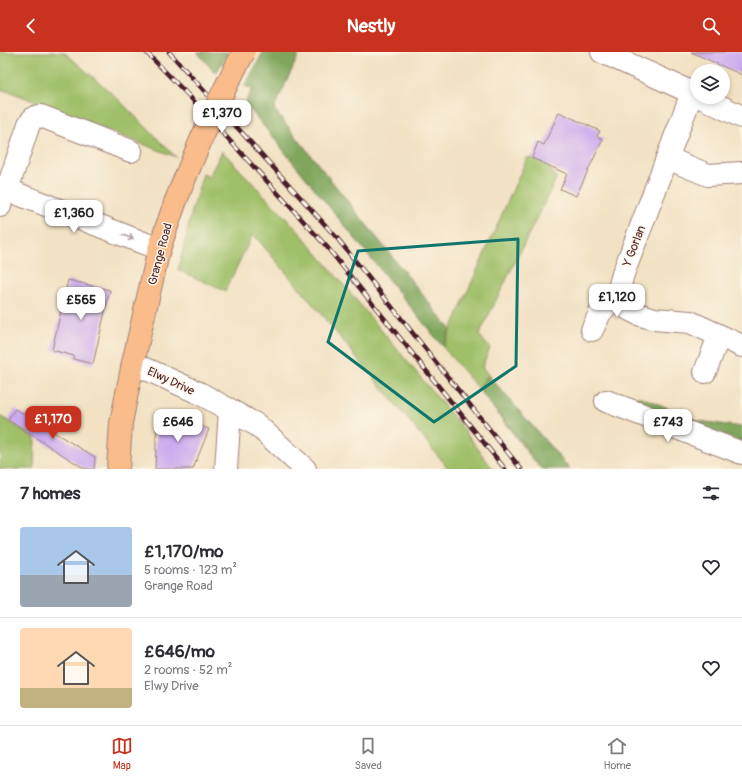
<!DOCTYPE html>
<html lang="en">
<head>
<meta charset="utf-8">
<style>
	body { margin:0; font-family:Pangolin,sans-serif; background:#f7f7f7; color:#2b2b33; height:100vh; display:flex; flex-direction:column; font-size:15px; white-space:nowrap }
	* { box-sizing:border-box; margin:0 }
	p { font-size:13px; color:#7c7c81 }
	.icon { flex:none; width:22px; height:22px; fill:none; stroke:currentColor; stroke-width:2; stroke-linecap:round; stroke-linejoin:round }
	.map { position:relative; height:417px; overflow:hidden }
	.panel { display:flex; flex-direction:column; background:#fff; flex:1 }
	.panel>* { flex:none }
	.fabs { position:absolute; left:690px; top:12px; display:grid; gap:8px }
	.fabs a { display:grid; place-items:center; width:40px; height:40px; border-radius:50%; background:#fff; box-shadow:0 2px 6px #0003; font-size:20px }
	.price { position:absolute; translate:-50% -34px; padding:0 9px; border-radius:8px; background:#fff; color:#222; font-size:13px; line-height:26px; filter:drop-shadow(0 1px 2px #0008) }
	.price::after { content:''; position:absolute; left:50%; top:24px; width:12px; height:9px; margin-left:-6px; background:inherit; clip-path:polygon(0 0,100% 0,50% 100%) }
	.price.current { background:#c8321e; color:#fff }
	ul { padding:0; list-style:none }
	li { display:flex; align-items:center; gap:12px; height:100px; padding:0 20px }
	li+li { border-top:1px solid #e1e1e2 }
	li span { display:grid; place-items:center; flex:none; width:112px; height:80px; border-radius:4px; color:#555 }
	li>.icon { margin-inline-start:auto }
	span .icon { width:48px; height:48px; fill:#fffc; stroke-width:1 }
	li b { font-size:17px }
	h2 { display:flex; justify-content:space-between; align-items:center; height:48px; padding:0 20px; font-size:17px }
	header { display:flex; justify-content:space-between; align-items:center; height:52px; padding:0 20px; background:#c8321e; color:#fff; font-size:18px; font-weight:700 }
	.menu { display:flex; justify-content:space-around; align-items:center; height:56px; border-top:1px solid #e1e1e2; background:#fff; font-size:11px; color:#7c7c81 }
	.menu a { display:grid; justify-items:center; gap:2px }
	.menu .current { color:#c8321e }
	.map>svg:first-child { display:block }
</style>
</head>
<body>
<header><svg class="icon" aria-label="back" viewBox="0 0 24 24"><path d="M15 5l-7 7 7 7"/></svg>Nestly<svg class="icon" aria-label="search" viewBox="0 0 24 24"><circle cx="10" cy="10" r="6"/><path d="M15 15l6 6"/></svg></header>
<div class="map">
<svg width="742" height="417" viewBox="0 0 742 417">
	<rect width="100%" height="100%" fill="#fcf5e5"/>
	<filter id="ink" filterUnits="userSpaceOnUse"><feTurbulence type="fractalNoise" baseFrequency=".025" numOctaves="2"/><feDisplacementMap in="SourceGraphic" scale="8" xChannelSelector="R" yChannelSelector="G"/><feConvolveMatrix kernelMatrix="1 2 1 2 8 2 1 2 1" color-interpolation-filters="sRGB"/></filter>
	<filter id="wash" filterUnits="userSpaceOnUse"><feTurbulence type="fractalNoise" baseFrequency=".012" numOctaves="4" result="noise"/><feDisplacementMap in="SourceGraphic" scale="16" xChannelSelector="R" yChannelSelector="G"/><feGaussianBlur stdDeviation="0.9" result="paint"/><feColorMatrix in="noise" values="0 0 0 0 0 0 0 0 0 0 0 0 0 0 0 0 0 1.4 0 .05"/><feComposite in="paint" operator="in"/></filter>
	<g filter="url(#wash)">
		<rect width="100%" height="100%" fill="#f2e1c2"/>
		<!-- green -->
		<g fill="#9fbf68" stroke="#746f4a">
			<path d="M0 0H64L116 45 176 105 16 42 0 37Z"/>
			<path d="M222 99 302 183 461 374 493 417H449L301 238 253 182 225 239 178 218 192 159 203 122 209 125Z"/>
			<path d="M527 106C542 104 550 116 556 127L479 283 490 296 482 315 489 324 485 326 481 340 543 417H540L481 340 443 295Z"/>
			<path d="M0 364 35 386 34 417H0Z"/>
		</g>
		<!-- forest -->
		<g fill="#7fa65c" stroke="#646244">
			<path d="M197 0H228L216 22Z"/>
			<path d="M263 0H300L274 57 450 277 443 295 245 51 252 37 245 34Z"/>
			<path d="M489 324 570 417H543L481 340C481 333 482 328 489 324Z"/>
			<path d="M636 345H642L699 369 742 375V390L635 351Z"/>
		</g>
		<g id="blocks">
			<!-- building -->
			<g fill="#caa9ef">
				<path d="M691 0H742V23Z"/>
				<path d="M559 60 600 79 597 84 603 87 576 144 560 137 567 122 532 106 538 90 544 93Z"/>
				<path d="M68 228 110 238 93 312 73 307 74 304 52 298Z"/>
				<path d="M15 357 95 405 94 417H85L8 368Z"/>
				<path d="M157 365 181 366 209 377 193 417H155Z"/>
			</g>
		</g>
	</g>
	<g filter="url(#ink)">
		<use href="#blocks" fill-opacity="0" stroke="#9e8076" stroke-width="1"/>
		<g fill="none" stroke-linecap="round" stroke-linejoin="round">
			<defs>
				<g id="minor">
					<path d="M602 0 697 43"/>
					<path d="M692 41 623 222 618 240 620 251 628 257 638 262 654 267 690 270 742 294"/>
					<path d="M701 45 742 65"/>
					<path d="M667 106 708 123 742 121"/>
					<path d="M0 135 159 197"/>
					<path d="M7 138 29 72C33 66 34 64 41 64L131 99"/>
					<path d="M0 154 4 137"/>
					<path d="M592 278 600 261 618 240"/>
					<path d="M133 311 199 341 257 373 305 417"/>
					<path d="M705 320 719 284"/>
					<path d="M606 349 742 401"/>
					<path d="M226 417 230 358"/>
				</g>
				<path id="major" d="M118 417 121 371 133 311 159 197 175 151"/>
			</defs>
			<!-- minor casing -->
			<use href="#minor" stroke="#9e8076" stroke-width="24"/>
			<!-- major casing -->
			<use href="#major" stroke="#9e8076" stroke-width="24"/>
			<!-- minor -->
			<use href="#minor" stroke="#fff" stroke-width="22"/>
			<!-- major -->
			<use href="#major" stroke="#f9bc8a" stroke-width="22"/>
			<defs>
				<g id="rail">
					<path d="M146 0 189 44 327 195 505 417"/>
					<path d="M169 0 337 186 521 417"/>
				</g>
			</defs>
			<!-- rail casing -->
			<use href="#rail" stroke="#4a1f2b" stroke-width="4.5"/>
			<!-- rail -->
			<use href="#rail" stroke="#fcf5e5" stroke-width="3" stroke-dasharray="9" stroke-linecap="butt"/>
			<defs>
				<path id="major-bridge" d="M175 151C195 100 217 48 244 0"/>
			</defs>
			<!-- major-bridge casing -->
			<use href="#major-bridge" stroke="#9e8076" stroke-width="24" stroke-linecap="butt"/>
			<!-- major-bridge -->
			<use href="#major-bridge" stroke="#f9bc8a" stroke-width="22"/>
		</g>
		<!-- one-way arrows -->
		<defs><path id="oneway-shaft" d="M-6 0H5M1.5-3L5.5 0L1.5 3" fill="none" stroke-width="1.6" stroke-linecap="round" stroke-linejoin="round"/></defs>
		<use stroke="#ae9aa0" href="#oneway-shaft" transform="translate(128 185) rotate(21)"/>
	</g>
	<!-- marked area -->
	<path fill="none" stroke="#0f766e" stroke-width="3" stroke-linejoin="round" d="M518 187 516 314 434 370 328 290 358 199Z"/>
	<g text-anchor="middle" stroke-width="3" stroke-linejoin="round" paint-order="stroke">
		<!-- street labels -->
		<g font-size="12" fill="#4a1f2b" stroke="#fcf5e5">
			<text transform="translate(634 194) rotate(-69)" y="4">Y Gorlan</text>
			<text transform="translate(160 202) rotate(-75)" y="4">Grange Road</text>
			<text transform="translate(171 329) rotate(25)" y="4">Elwy Drive</text>
		</g>
	</g>
</svg>
<div class="fabs">
<a><svg class="icon" aria-label="layers" viewBox="0 0 24 24"><path d="M12 4l9 5-9 5-9-5zM3 14l9 5 9-5"/></svg></a>
</div>
<b class="price" style="left:222px;top:82px">£1,370</b>
<b class="price" style="left:74px;top:182px">£1,360</b>
<b class="price" style="left:617px;top:266px">£1,120</b>
<b class="price" style="left:81px;top:269px">£565</b>
<b class="price current" style="left:53px;top:388px">£1,170</b>
<b class="price" style="left:178px;top:391px">£646</b>
<b class="price" style="left:668px;top:391px">£743</b>
</div>
<section class="panel">
<h2>7 homes<svg class="icon" aria-label="filters" viewBox="0 0 24 24"><path d="M4 7h16M4 17h16"/><circle cx="9" cy="7" r="2"/><circle cx="15" cy="17" r="2"/></svg></h2>
<ul>
<li><span style="background:linear-gradient(#a9c7e8 60%,#9aa5b1 0)"><svg class="icon" aria-label="home" viewBox="0 0 24 24"><path d="M3 11l9-7 9 7M6 9v11h12V9"/></svg></span><div><b>£1,170/mo</b><p>5 rooms · 123 m²</p><p>Grange Road</p></div><svg class="icon" aria-label="heart" viewBox="0 0 24 24"><path d="M12 20l-8-8c-3-5 5-10 8-4 3-6 11-1 8 4z"/></svg></li>
<li><span style="background:linear-gradient(#ffd9b3 75%,#c2b280 0)"><svg class="icon" aria-label="home" viewBox="0 0 24 24"><path d="M3 11l9-7 9 7M6 9v11h12V9"/></svg></span><div><b>£646/mo</b><p>2 rooms · 52 m²</p><p>Elwy Drive</p></div><svg class="icon" aria-label="heart" viewBox="0 0 24 24"><path d="M12 20l-8-8c-3-5 5-10 8-4 3-6 11-1 8 4z"/></svg></li>
</ul>
</section>
<nav class="menu">
<a class="current"><svg class="icon" aria-label="map" viewBox="0 0 24 24"><path d="M3 6l6-2 6 2 6-2v14l-6 2-6-2-6 2zM9 4v14M15 6v14"/></svg>Map</a>
<a><svg class="icon" aria-label="saved" viewBox="0 0 24 24"><path d="M7 4h10v16l-5-4-5 4z"/></svg>Saved</a>
<a><svg class="icon" aria-label="home" viewBox="0 0 24 24"><path d="M3 11l9-7 9 7M6 9v11h12V9"/></svg>Home</a>
</nav>
</body>
</html>
